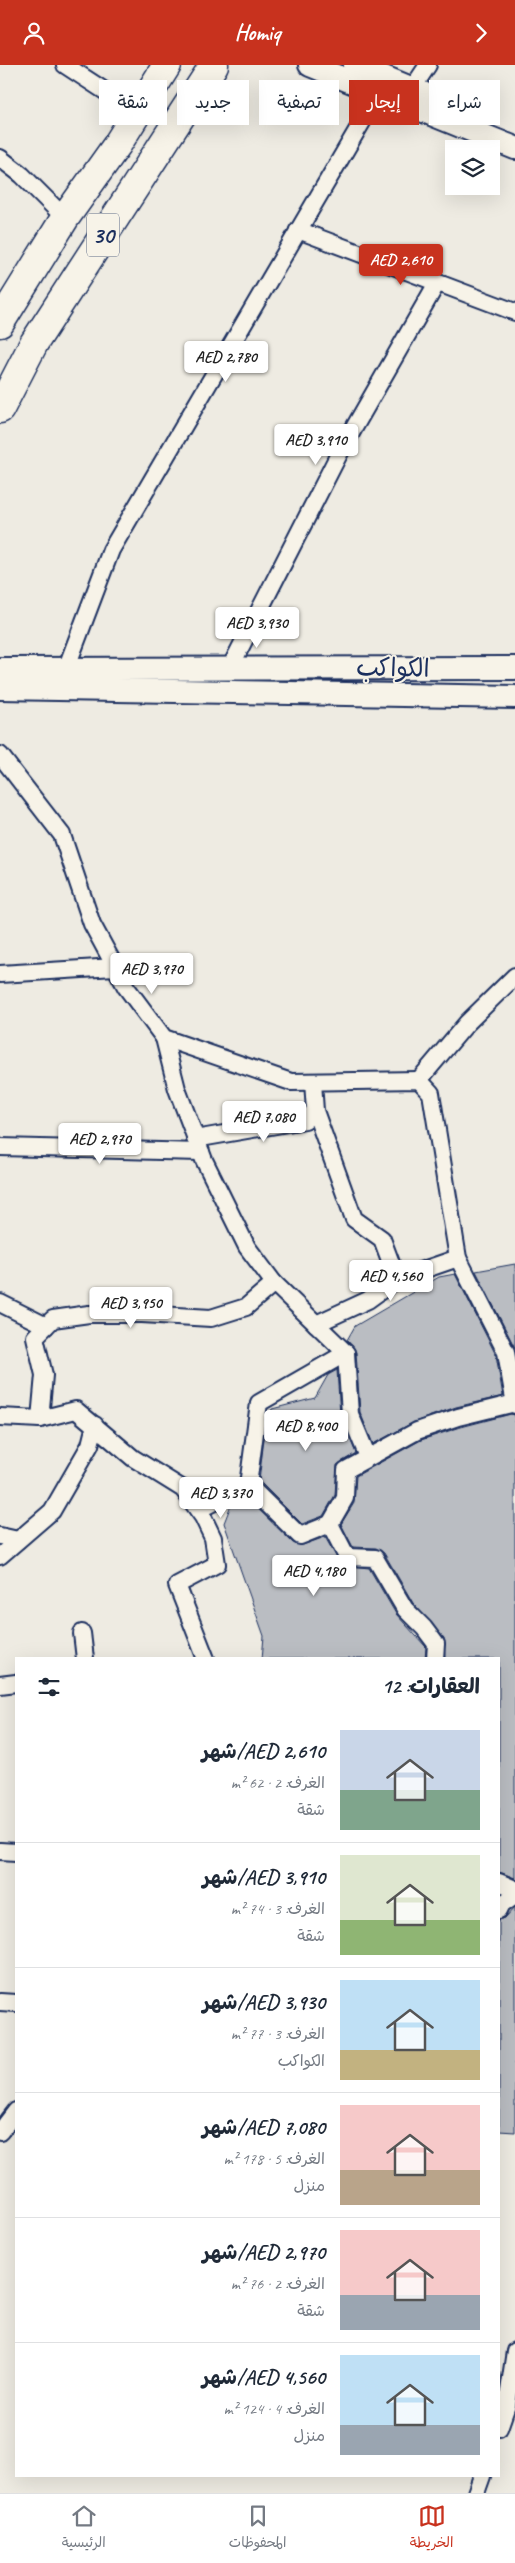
<!DOCTYPE html>
<html lang="ar">
<head>
<meta charset="utf-8">
<style>
	body { margin:0; font-family:Caveat,"Playpen Sans Arabic",sans-serif; background:#f2f2f3; color:#1f2937; direction:rtl; height:100vh; display:flex; flex-direction:column; font-size:19px; white-space:nowrap }
	* { box-sizing:border-box; margin:0 }
	p { font-size:16px; color:#747a83 }
	.icon { flex:none; width:28px; height:28px; fill:none; stroke:currentColor; stroke-width:2; stroke-linecap:round; stroke-linejoin:round }
	.map { position:relative; flex:1; overflow:hidden; direction:ltr }
	.drawer { position:absolute; left:15px; top:1592px; width:485px; height:820px; display:flex; flex-direction:column; background:#fff; border-radius:0px; box-shadow:0 5px 20px #0002; direction:rtl }
	.drawer>* { flex:none }
	.hud { position:absolute; left:15px; top:15px; width:485px; height:45px; direction:rtl; display:flex; gap:10px }
	.controls { position:absolute; left:445px; top:75px; display:grid; gap:10px }
	.controls a { display:grid; place-items:center; width:55px; height:55px; border-radius:0px; background:#fff; box-shadow:0 5px 20px #0002; font-size:25px }
	.price { position:absolute; translate:-50% -42px; padding:0 11px; border-radius:5px; background:#fff; color:#222; font-size:16px; line-height:32px; filter:drop-shadow(0 1px 2px #0008) }
	.price::after { content:''; position:absolute; left:50%; top:30px; width:15px; height:11px; margin-left:-8px; background:inherit; clip-path:polygon(0 0,100% 0,50% 100%) }
	.price.selected { background:#c8321e; color:#fff }
	ul { padding:0; list-style:none }
	li { display:flex; align-items:center; gap:15px; height:125px; padding:0 20px }
	li+li { border-top:1px solid #e0e1e3 }
	li span { display:grid; place-items:center; flex:none; width:140px; height:100px; border-radius:0px; color:#555 }
	li>.icon { margin-inline-start:auto }
	span .icon { width:60px; height:60px; fill:#fffc; stroke-width:1 }
	li b { font-size:21px }
	h2 { display:flex; justify-content:space-between; align-items:center; height:60px; padding:0 20px; font-size:21px }
	.pill { padding:0 18px; border-radius:0px; background:#fff; box-shadow:0 5px 20px #0002; font-size:18px; line-height:45px }
	.pill.selected { background:#c8321e; color:#fff }
	header { display:flex; justify-content:space-between; align-items:center; height:65px; padding:0 20px; background:#c8321e; color:#fff; font-size:22px; font-weight:700 }
	.menu { display:flex; justify-content:space-around; align-items:center; height:70px; border-top:1px solid #e0e1e3; background:#fff; font-size:14px; color:#747a83 }
	.menu a { display:grid; justify-items:center; gap:2px }
	.menu .selected { color:#c8321e }
	.map>svg:first-child { display:block }
</style>
</head>
<body>
<header><svg class="icon" aria-label="forward" viewBox="0 0 24 24"><path d="M9 5l7 7-7 7"/></svg>Homiq<svg class="icon" aria-label="person" viewBox="0 0 24 24"><circle cx="12" cy="8" r="4"/><path d="M4 21q1-7 8-7t8 7"/></svg></header>
<div class="map">
<svg width="515" height="2428" viewBox="0 0 515 2428">
	<rect width="100%" height="100%" fill="#eeebe2"/>
	<filter id="ink" filterUnits="userSpaceOnUse"><feTurbulence type="fractalNoise" baseFrequency=".02" numOctaves="2"/><feDisplacementMap in="SourceGraphic" scale="10" xChannelSelector="R" yChannelSelector="G"/><feConvolveMatrix kernelMatrix="1 2 1 2 8 2 1 2 1" color-interpolation-filters="sRGB"/></filter>
	<g filter="url(#ink)">
		<!-- building -->
		<g fill="#babdc2" stroke="#1b2f5e">
			<path d="M515 1199V1283L476 1206Z"/>
			<path d="M455 1209 496 1290 503 1331 456 1342 414 1357 373 1379 360 1347 356 1287 347 1275 355 1261 439 1212Z"/>
			<path d="M337 1305 340 1350 356 1388 337 1400 335 1430 323 1451 302 1459 259 1416 266 1357 272 1344 315 1333 328 1310Z"/>
			<path d="M511 1349 515 1350V1813L499 1807V1594H445L444 1573 413 1538 384 1488 376 1483 353 1482 341 1459 354 1438 356 1411 421 1375 461 1362Z"/>
			<path d="M246 1432 293 1478 303 1480 325 1472 341 1500 369 1503 396 1549 426 1582 425 1594H262L264 1571 224 1458 231 1440Z"/>
			<path d="M515 1842V2067L499 2066V1855L505 1853Z"/>
		</g>
		<g fill="none" stroke-linecap="round" stroke-linejoin="round">
			<defs>
				<g id="street">
					<path d="M65 0 137 47"/>
					<path d="M412 24 428 0"/>
					<path d="M0 93 22 110 65 153"/>
					<path d="M298 165 515 247"/>
					<path d="M230 603 339 389 437 218"/>
					<path d="M66 604 111 485 379 28"/>
					<path d="M0 690 62 770 92 859 126 922 164 973 291 1017 419 1015 431 1028 458 1193 506 1287 515 1340"/>
					<path d="M0 909 115 902"/>
					<path d="M164 973 177 1024 204 1095 247 1182 274 1218 346 1288 350 1349 368 1392"/>
					<path d="M419 1015 467 958 515 911"/>
					<path d="M313 1017 315 1046 354 1154 382 1174 397 1214"/>
					<path d="M195 1074 305 1055 315 1046"/>
					<path d="M0 1082 201 1087"/>
					<path d="M0 1238 46 1261"/>
					<path d="M316 1259 368 1235 397 1214 458 1193"/>
					<path d="M0 1352 40 1354 76 1345 133 1393 183 1424 203 1452 213 1473 217 1499 177 1520 206 1594"/>
					<path d="M40 1354 44 1310 35 1272 53 1254 89 1249H142L211 1253 246 1242 274 1218"/>
					<path d="M248 1420 300 1471 330 1459 347 1492 375 1493 405 1544 424 1563 436 1579 435 1594"/>
					<path d="M248 1420 259 1338 346 1288"/>
					<path d="M198 1445 248 1420"/>
					<path d="M330 1459 345 1433 346 1405 417 1366 458 1352 515 1338"/>
					<path d="M0 1471 18 1475"/>
					<path d="M0 1491 52 1446 90 1380 95 1360"/>
					<path d="M82 1568 85 1594"/>
					<path d="M0 1620 16 1618"/>
					<path d="M0 1786 16 1787"/>
					<path d="M499 1817 515 1824"/>
					<path d="M499 1845 502 1839 515 1830"/>
					<path d="M0 1937 16 1938"/>
					<path d="M0 2067 16 2046"/>
					<path d="M499 2363 507 2340 515 2286"/>
					<path d="M476 2428 482 2411"/>
				</g>
				<g id="secondary">
					<path d="M310 0 515 83"/>
					<path d="M355 0 466 46"/>
					<path d="M0 604 515 603"/>
					<path d="M0 623 515 632"/>
				</g>
				<g id="highway">
					<path d="M0 258 65 153 117 80 167 0"/>
					<path d="M0 344 34 278 214 0"/>
				</g>
			</defs>
			<!-- street casing -->
			<use href="#street" stroke="#1b2f5e" stroke-width="20"/>
			<!-- secondary casing -->
			<use href="#secondary" stroke="#1b2f5e" stroke-width="26"/>
			<!-- highway casing -->
			<use href="#highway" stroke="#1b2f5e" stroke-width="31"/>
			<!-- street -->
			<use href="#street" stroke="#f7f3e8" stroke-width="16"/>
			<!-- secondary -->
			<use href="#secondary" stroke="#f7f3e8" stroke-width="22"/>
			<!-- highway -->
			<use href="#highway" stroke="#f7f3e8" stroke-width="28"/>
		</g>
	</g>
	<g text-anchor="middle" stroke-width="4" stroke-linejoin="round" paint-order="stroke">
		<!-- shield labels -->
		<rect fill="#f7f3e8" stroke="#5d6a87" stroke-width="1" x="87" y="148.5" width="32" height="43" rx="4"/>
		<g font-size="24" font-weight="bold" fill="#1b2f5e">
			<text x="103" y="178">30</text>
		</g>
		<!-- street labels -->
		<g font-size="25" fill="#1b2f5e" stroke="#f7f3e8">
			<text transform="translate(393 602) rotate(1)" y="9">الكواكب</text>
		</g>
	</g>
</svg>
<div class="controls">
<a><svg class="icon" aria-label="layers" viewBox="0 0 24 24"><path d="M12 4l9 5-9 5-9-5zM3 14l9 5 9-5"/></svg></a>
</div>
<b class="price selected" style="left:401px;top:221px">AED 2,610</b>
<b class="price" style="left:226px;top:318px">AED 2,780</b>
<b class="price" style="left:316px;top:401px">AED 3,910</b>
<b class="price" style="left:257px;top:584px">AED 3,930</b>
<b class="price" style="left:152px;top:930px">AED 3,970</b>
<b class="price" style="left:264px;top:1078px">AED 7,080</b>
<b class="price" style="left:100px;top:1100px">AED 2,970</b>
<b class="price" style="left:391px;top:1237px">AED 4,560</b>
<b class="price" style="left:131px;top:1264px">AED 3,950</b>
<b class="price" style="left:306px;top:1387px">AED 8,400</b>
<b class="price" style="left:221px;top:1454px">AED 3,370</b>
<b class="price" style="left:314px;top:1532px">AED 4,180</b>
<div class="hud">
<a class="pill">شراء</a>
<a class="pill selected">إيجار</a>
<a class="pill">تصفية</a>
<a class="pill">جديد</a>
<a class="pill">شقة</a>
</div>
<section class="drawer">
<h2>العقارات: 12<svg class="icon" aria-label="filters" viewBox="0 0 24 24"><path d="M4 7h16M4 17h16"/><circle cx="9" cy="7" r="2"/><circle cx="15" cy="17" r="2"/></svg></h2>
<ul>
<li><span style="background:linear-gradient(#c9d6e8 60%,#7fa58c 0)"><svg class="icon" aria-label="home" viewBox="0 0 24 24"><path d="M3 11l9-7 9 7M6 9v11h12V9"/></svg></span><div><b>AED 2,610/شهر</b><p>الغرف: 2 · 62 m²</p><p>شقة</p></div></li>
<li><span style="background:linear-gradient(#dfe7d0 65%,#8fb573 0)"><svg class="icon" aria-label="home" viewBox="0 0 24 24"><path d="M3 11l9-7 9 7M6 9v11h12V9"/></svg></span><div><b>AED 3,910/شهر</b><p>الغرف: 3 · 74 m²</p><p>شقة</p></div></li>
<li><span style="background:linear-gradient(#bfe0f5 70%,#c2b280 0)"><svg class="icon" aria-label="home" viewBox="0 0 24 24"><path d="M3 11l9-7 9 7M6 9v11h12V9"/></svg></span><div><b>AED 3,930/شهر</b><p>الغرف: 3 · 77 m²</p><p>الكواكب</p></div></li>
<li><span style="background:linear-gradient(#f6c9c9 65%,#b9a48a 0)"><svg class="icon" aria-label="home" viewBox="0 0 24 24"><path d="M3 11l9-7 9 7M6 9v11h12V9"/></svg></span><div><b>AED 7,080/شهر</b><p>الغرف: 5 · 178 m²</p><p>منزل</p></div></li>
<li><span style="background:linear-gradient(#f6c9c9 65%,#9aa5b1 0)"><svg class="icon" aria-label="home" viewBox="0 0 24 24"><path d="M3 11l9-7 9 7M6 9v11h12V9"/></svg></span><div><b>AED 2,970/شهر</b><p>الغرف: 2 · 76 m²</p><p>شقة</p></div></li>
<li><span style="background:linear-gradient(#bfe0f5 70%,#9aa5b1 0)"><svg class="icon" aria-label="home" viewBox="0 0 24 24"><path d="M3 11l9-7 9 7M6 9v11h12V9"/></svg></span><div><b>AED 4,560/شهر</b><p>الغرف: 4 · 124 m²</p><p>منزل</p></div></li>
</ul>
</section>
</div>
<nav class="menu">
<a class="selected"><svg class="icon" aria-label="map" viewBox="0 0 24 24"><path d="M3 6l6-2 6 2 6-2v14l-6 2-6-2-6 2zM9 4v14M15 6v14"/></svg>الخريطة</a>
<a><svg class="icon" aria-label="saved" viewBox="0 0 24 24"><path d="M7 4h10v16l-5-4-5 4z"/></svg>المحفوظات</a>
<a><svg class="icon" aria-label="home" viewBox="0 0 24 24"><path d="M3 11l9-7 9 7M6 9v11h12V9"/></svg>الرئيسية</a>
</nav>
</body>
</html>
